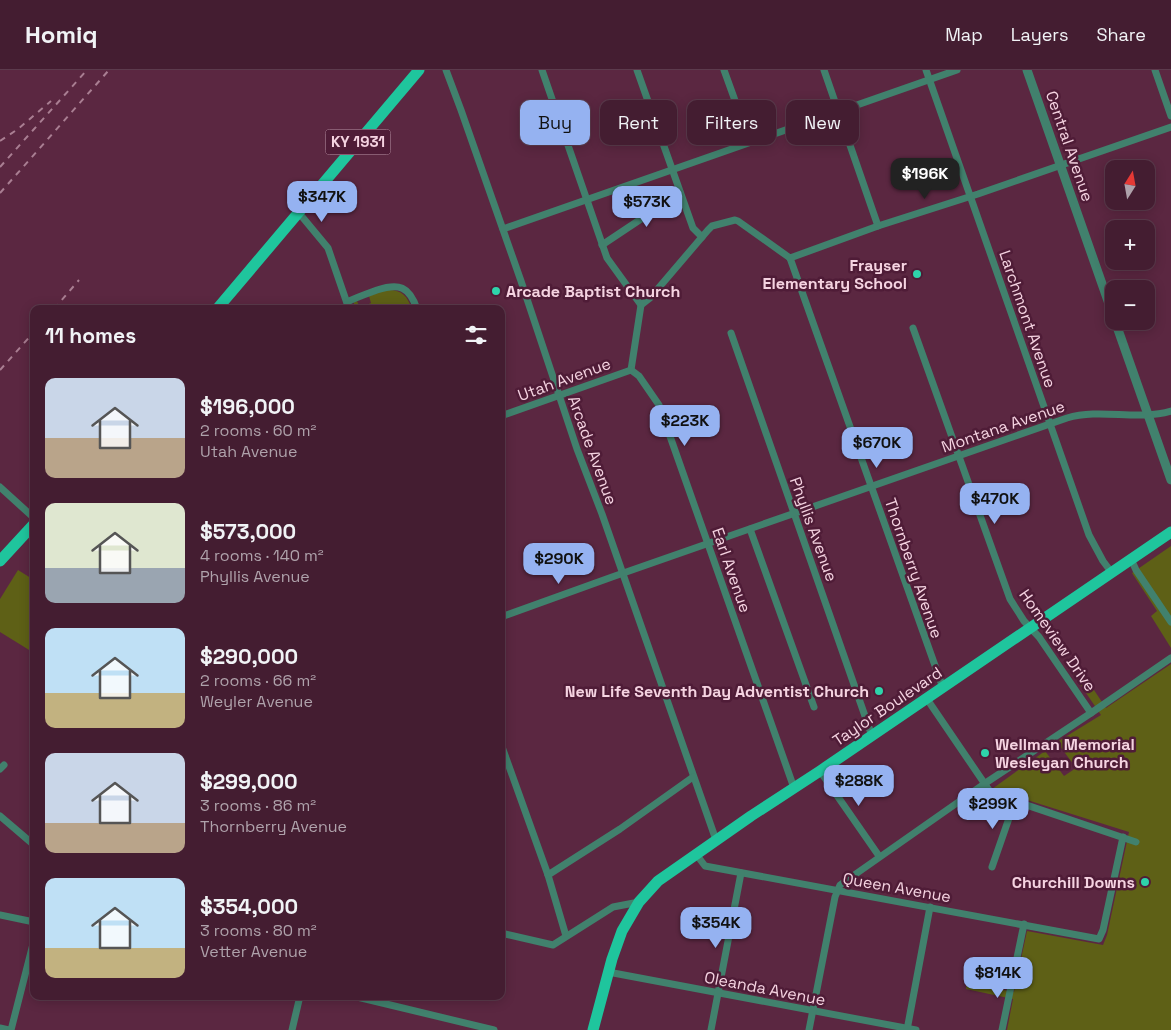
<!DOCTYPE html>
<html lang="en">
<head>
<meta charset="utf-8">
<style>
	body { margin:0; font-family:"Space Grotesk",sans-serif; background:#4e2a3d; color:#f1f3f6; height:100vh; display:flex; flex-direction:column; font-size:19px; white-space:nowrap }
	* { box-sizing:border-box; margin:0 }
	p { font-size:16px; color:#afa2ab }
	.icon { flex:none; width:28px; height:28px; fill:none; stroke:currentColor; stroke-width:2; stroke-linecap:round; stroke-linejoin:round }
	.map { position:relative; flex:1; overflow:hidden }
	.panel { position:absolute; left:30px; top:235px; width:475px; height:695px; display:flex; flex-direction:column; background:#441d31; border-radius:10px; box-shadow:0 2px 12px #0003,0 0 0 1px #5c3b4d }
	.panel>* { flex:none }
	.banner { position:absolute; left:520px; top:30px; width:475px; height:45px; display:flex; gap:10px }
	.needle { width:32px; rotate:11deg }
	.tools { position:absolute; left:1105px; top:90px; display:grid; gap:10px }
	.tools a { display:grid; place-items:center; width:50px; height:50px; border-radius:10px; background:#441d31; box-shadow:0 2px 12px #0003,0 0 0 1px #5c3b4d; font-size:25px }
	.price { position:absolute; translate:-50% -42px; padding:0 11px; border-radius:10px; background:#95b2f1; color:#111; font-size:16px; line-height:32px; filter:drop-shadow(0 1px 2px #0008) }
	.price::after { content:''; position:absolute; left:50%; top:30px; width:15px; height:11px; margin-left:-8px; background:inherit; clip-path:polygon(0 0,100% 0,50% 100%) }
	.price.on { background:#222; color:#fff }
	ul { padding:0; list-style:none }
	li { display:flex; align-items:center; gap:15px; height:125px; padding:0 15px }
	li span { display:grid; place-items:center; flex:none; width:140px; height:100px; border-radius:10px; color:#555 }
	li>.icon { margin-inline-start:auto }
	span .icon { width:60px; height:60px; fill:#fffc; stroke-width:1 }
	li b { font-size:21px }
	h2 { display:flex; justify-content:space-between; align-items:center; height:60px; padding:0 15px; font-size:21px }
	.tag { padding:0 18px; border-radius:10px; background:#441d31; box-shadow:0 2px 12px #0003,0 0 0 1px #5c3b4d; font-size:18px; line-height:45px }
	.tag.on { background:#95b2f1; color:#111 }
	header { display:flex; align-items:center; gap:30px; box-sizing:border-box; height:70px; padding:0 25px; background:#441d31; border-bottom:1px solid #5c3b4d }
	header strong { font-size:24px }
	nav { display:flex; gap:28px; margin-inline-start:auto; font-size:18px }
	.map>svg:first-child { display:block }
</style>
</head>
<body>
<header>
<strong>Homiq</strong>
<nav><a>Map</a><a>Layers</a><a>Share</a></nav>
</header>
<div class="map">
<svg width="1171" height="960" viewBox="0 0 1171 960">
	<rect width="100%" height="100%" fill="#5b2741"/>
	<!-- green -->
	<g fill="#5e6016">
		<path d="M386 220C401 219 407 225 412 239H354V232L357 231 360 238 371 233 369 226Z"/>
		<path d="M1171 476V578L1151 546 1157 541 1132 503Z"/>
		<path d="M18 500 34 510V583L0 562V529Z"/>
		<path d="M1076 593 1106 638 1171 594V960H1007L1013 929 966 919 967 913 1014 922 1027 861 1103 875 1107 865 1129 762 992 719 1045 681 1064 706 1076 698 1057 672 1101 645 1069 598Z"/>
	</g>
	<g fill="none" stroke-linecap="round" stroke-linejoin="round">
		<!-- minor -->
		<g stroke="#41816d" stroke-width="7">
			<path d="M446 0 461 40 521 211 577 379 602 444 716 770"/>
			<path d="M542 0 607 188 641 235"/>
			<path d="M637 0 693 158 702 167"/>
			<path d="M724 0 750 72"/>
			<path d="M824 0 878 156"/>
			<path d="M926 0 1089 465 1103 491 1112 503"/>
			<path d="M1155 0 1171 46"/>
			<path d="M299 143 328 178 349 239"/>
			<path d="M503 159 957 0"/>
			<path d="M602 175 680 123"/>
			<path d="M790 188 943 618"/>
			<path d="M347 232C357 227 366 224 377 220 399 213 409 216 417 239"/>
			<path d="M913 258 1010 529 1024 551 1039 567 1091 643"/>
			<path d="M731 263 872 666"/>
			<path d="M631 300 641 235 650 228 708 160 712 156 735 150 738 151 790 188 878 156 978 124 1171 57"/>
			<path d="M631 300 639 306 659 335 794 718"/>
			<path d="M501 346 631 300"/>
			<path d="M0 417 34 448"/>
			<path d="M750 459 814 637"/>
			<path d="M1131 489 1136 500 1171 552"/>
			<path d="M501 547 612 507 1067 348C1101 338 1137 351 1171 341"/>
			<path d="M927 629 991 723 1136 772"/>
			<path d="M501 674 548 805 566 866"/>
			<path d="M0 699 4 695"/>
			<path d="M820 701 879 786"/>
			<path d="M0 746 34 775"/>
			<path d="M696 784 705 796 1099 869 1103 860 1123 767"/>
			<path d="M992 797 1015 731"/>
			<path d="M548 805 620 759 693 707"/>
			<path d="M0 845 34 852"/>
			<path d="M501 863 553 875 613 837 639 832"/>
			<path d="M608 902 916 960"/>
			<path d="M353 926 494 960"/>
			<path d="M0 958 9 960"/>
			<path d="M11 960 34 870"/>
			<path d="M292 960 300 926"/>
			<path d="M711 960 741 803"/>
			<path d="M809 960 835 827 840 815 984 714 1091 643 1171 588"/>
			<path d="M907 960 930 837"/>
			<path d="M1002 960 1024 854"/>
		</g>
		<!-- tertiary -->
		<g stroke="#41816d" stroke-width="9">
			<path d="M1027 0 1114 248"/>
			<path d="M1115 251 1171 410"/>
		</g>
		<!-- primary -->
		<g stroke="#1fc59d" stroke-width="11">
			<path d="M217 239 419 0"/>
			<path d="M0 491 34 454"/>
			<path d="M593 960 612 889 622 861 639 832 658 811 751 746 820 701 1171 462"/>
		</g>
		<!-- rail -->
		<g stroke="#a97e92" stroke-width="2" stroke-dasharray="6 6" stroke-linecap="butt">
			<path d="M0 71 18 59 51 31"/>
			<path d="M0 97 87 0"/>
			<path d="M0 123 109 0"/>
			<path d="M54 239 79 210"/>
			<path d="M0 300 34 262"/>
		</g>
	</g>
	<!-- markers -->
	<g fill="#2ed4ab" stroke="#4f1c37" stroke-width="2">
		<circle cx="917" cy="204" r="5"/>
		<circle cx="496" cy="221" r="5"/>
		<circle cx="879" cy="621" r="5"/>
		<circle cx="985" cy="683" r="5"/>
		<circle cx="1145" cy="812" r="5"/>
	</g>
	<g text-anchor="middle" stroke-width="5" stroke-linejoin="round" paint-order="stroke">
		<!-- shield labels -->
		<rect fill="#4f1c37" stroke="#c39cae" stroke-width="1" x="325.5" y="59.5" width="65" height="25" rx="4"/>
		<g font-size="15" font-weight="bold" fill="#f5d3e1">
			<text x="358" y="77">KY 1931</text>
		</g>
		<!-- street labels -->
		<g font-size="16" fill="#f5d3e1" stroke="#4f1c37">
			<text transform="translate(1070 76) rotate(71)" y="6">Central Avenue</text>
			<text transform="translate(1028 249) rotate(71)" y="6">Larchmont Avenue</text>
			<text transform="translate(564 309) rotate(-20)" y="6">Utah Avenue</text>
			<text transform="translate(1003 356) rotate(-19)" y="6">Montana Avenue</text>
			<text transform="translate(593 380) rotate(70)" y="6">Arcade Avenue</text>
			<text transform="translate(814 459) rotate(70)" y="6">Phyllis Avenue</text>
			<text transform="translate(914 498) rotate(71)" y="6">Thornberry Avenue</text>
			<text transform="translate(732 500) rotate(71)" y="6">Earl Avenue</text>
			<text transform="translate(1058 570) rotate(55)" y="6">Homeview Drive</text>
			<text transform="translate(887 636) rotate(-34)" y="6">Taylor Boulevard</text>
			<text transform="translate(897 817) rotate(10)" y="6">Queen Avenue</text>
			<text transform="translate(765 918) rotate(11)" y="6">Oleanda Avenue</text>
		</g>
		<!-- poi labels -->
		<g font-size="16" font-weight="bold" fill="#f5d3e1" stroke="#4f1c37" text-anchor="end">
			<text x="907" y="201">Frayser<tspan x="907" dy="18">Elementary School</tspan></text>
			<text x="506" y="227" text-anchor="start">Arcade Baptist Church</text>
			<text x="869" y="627">New Life Seventh Day Adventist Church</text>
			<text x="995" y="680" text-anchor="start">Wellman Memorial<tspan x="995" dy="18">Wesleyan Church</tspan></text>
			<text x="1135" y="818">Churchill Downs</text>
		</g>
	</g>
</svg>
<div class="tools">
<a><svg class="needle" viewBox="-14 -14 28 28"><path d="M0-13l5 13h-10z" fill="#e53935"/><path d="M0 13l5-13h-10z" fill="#afa2ab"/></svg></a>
<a>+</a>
<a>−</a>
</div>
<b class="price on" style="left:925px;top:130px">$196K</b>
<b class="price" style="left:322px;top:153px">$347K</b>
<b class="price" style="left:647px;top:158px">$573K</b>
<b class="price" style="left:685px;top:377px">$223K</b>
<b class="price" style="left:877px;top:399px">$670K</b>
<b class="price" style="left:995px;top:455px">$470K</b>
<b class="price" style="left:559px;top:515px">$290K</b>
<b class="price" style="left:859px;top:737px">$288K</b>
<b class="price" style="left:993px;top:760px">$299K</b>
<b class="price" style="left:716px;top:879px">$354K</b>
<b class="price" style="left:998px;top:929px">$814K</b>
<div class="banner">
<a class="tag on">Buy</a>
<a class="tag">Rent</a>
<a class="tag">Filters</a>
<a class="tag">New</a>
</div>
<section class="panel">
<h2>11 homes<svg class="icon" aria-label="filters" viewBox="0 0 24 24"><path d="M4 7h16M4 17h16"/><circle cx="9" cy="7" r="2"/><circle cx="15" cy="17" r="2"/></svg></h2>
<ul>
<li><span style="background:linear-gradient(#c9d6e8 60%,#b9a48a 0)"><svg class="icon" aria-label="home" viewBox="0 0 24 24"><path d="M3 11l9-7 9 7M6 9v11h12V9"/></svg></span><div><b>$196,000</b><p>2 rooms · 60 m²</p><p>Utah Avenue</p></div></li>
<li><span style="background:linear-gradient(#dfe7d0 65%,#9aa5b1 0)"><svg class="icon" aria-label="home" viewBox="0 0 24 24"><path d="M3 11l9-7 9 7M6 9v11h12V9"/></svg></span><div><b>$573,000</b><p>4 rooms · 140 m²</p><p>Phyllis Avenue</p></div></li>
<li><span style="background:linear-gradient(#bfe0f5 65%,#c2b280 0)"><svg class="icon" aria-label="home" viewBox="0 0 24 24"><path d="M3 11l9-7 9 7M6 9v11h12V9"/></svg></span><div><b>$290,000</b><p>2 rooms · 66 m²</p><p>Weyler Avenue</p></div></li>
<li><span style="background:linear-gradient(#c9d6e8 70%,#b9a48a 0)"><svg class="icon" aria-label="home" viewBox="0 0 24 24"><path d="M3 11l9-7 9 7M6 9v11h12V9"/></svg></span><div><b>$299,000</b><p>3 rooms · 86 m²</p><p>Thornberry Avenue</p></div></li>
<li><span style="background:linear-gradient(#bfe0f5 70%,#c2b280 0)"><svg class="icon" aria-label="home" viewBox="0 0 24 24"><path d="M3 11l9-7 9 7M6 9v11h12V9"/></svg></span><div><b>$354,000</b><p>3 rooms · 80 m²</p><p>Vetter Avenue</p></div></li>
</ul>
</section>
</div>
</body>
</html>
